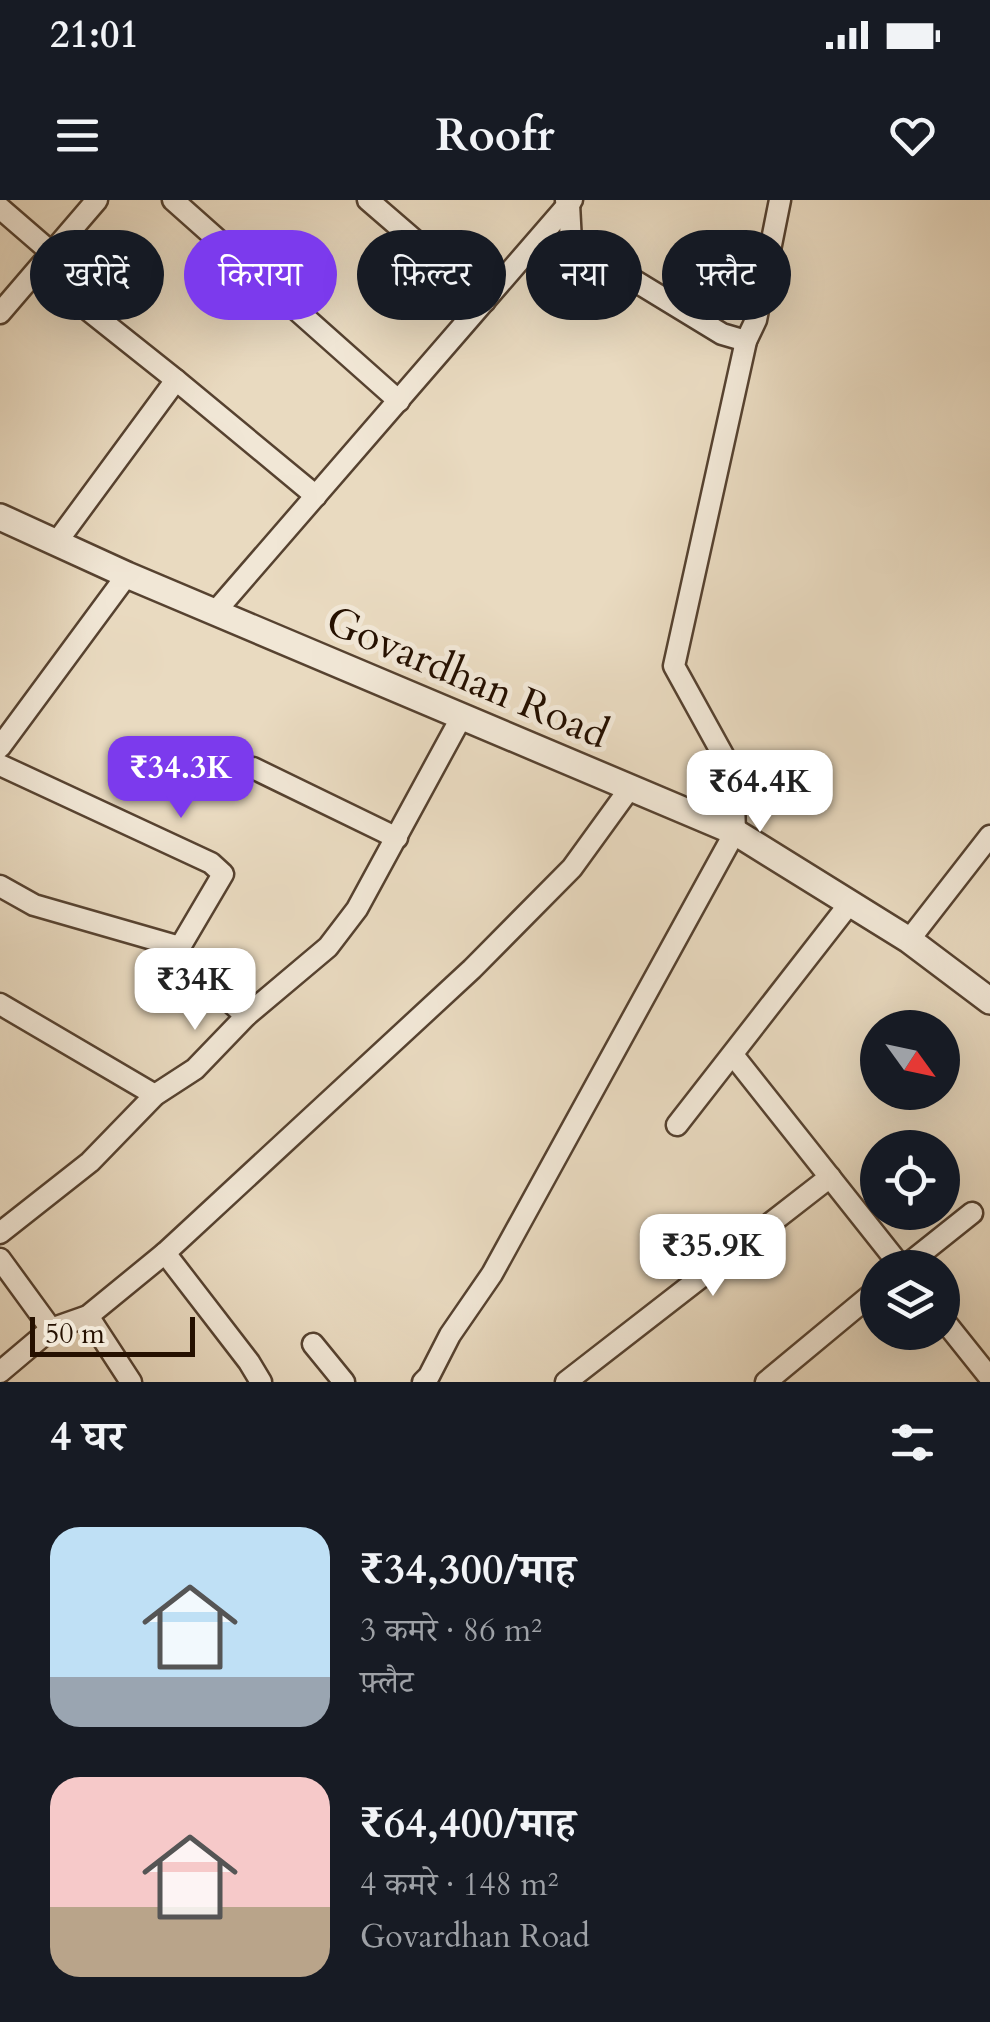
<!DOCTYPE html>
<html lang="hi">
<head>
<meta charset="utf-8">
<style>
	body { margin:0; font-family:Cardo,"Noto Serif Devanagari",serif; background:#20242c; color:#f1f3f6; height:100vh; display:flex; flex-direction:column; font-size:38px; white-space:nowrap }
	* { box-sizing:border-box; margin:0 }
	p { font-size:32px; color:#9ea1a6 }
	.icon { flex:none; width:55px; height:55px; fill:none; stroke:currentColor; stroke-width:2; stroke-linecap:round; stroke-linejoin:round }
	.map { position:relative; height:1182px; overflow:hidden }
	.details { display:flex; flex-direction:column; background:#171b24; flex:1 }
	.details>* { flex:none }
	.hud { position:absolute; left:30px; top:30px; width:930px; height:90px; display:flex; gap:20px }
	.needle { width:65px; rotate:123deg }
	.fabs { position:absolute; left:860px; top:810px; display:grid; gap:20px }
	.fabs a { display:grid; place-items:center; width:100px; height:100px; border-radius:50%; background:#171b24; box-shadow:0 10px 40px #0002; font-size:50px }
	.scale { position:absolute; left:30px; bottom:25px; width:165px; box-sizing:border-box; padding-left:10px; border:5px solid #251000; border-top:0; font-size:28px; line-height:35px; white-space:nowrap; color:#251000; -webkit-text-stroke:8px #f1e7d6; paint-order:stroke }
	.price { position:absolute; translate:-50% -85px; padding:0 22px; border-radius:20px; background:#fff; color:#222; font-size:32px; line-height:65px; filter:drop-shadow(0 2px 5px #0008) }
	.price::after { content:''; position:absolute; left:50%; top:60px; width:30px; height:22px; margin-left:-15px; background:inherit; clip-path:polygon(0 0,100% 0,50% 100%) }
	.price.selected { background:#7c3aed; color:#fff }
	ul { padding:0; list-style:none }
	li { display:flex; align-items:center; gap:30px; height:250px; padding:0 50px }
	li span { display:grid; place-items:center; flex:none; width:280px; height:200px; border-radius:30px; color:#555 }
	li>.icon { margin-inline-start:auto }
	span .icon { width:120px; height:120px; fill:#fffc; stroke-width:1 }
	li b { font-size:42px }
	h2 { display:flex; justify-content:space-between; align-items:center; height:120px; padding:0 50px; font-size:42px }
	.tag { padding:0 35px; border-radius:45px; background:#171b24; box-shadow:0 10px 40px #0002; font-size:35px; line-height:90px }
	.tag.selected { background:#7c3aed; color:#fff }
	.status { display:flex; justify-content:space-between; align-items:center; height:70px; padding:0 50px; background:#171b24; direction:ltr }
	.status svg { height:28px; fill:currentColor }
	header { display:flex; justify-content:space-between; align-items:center; height:130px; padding:0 50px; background:#171b24; font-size:45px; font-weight:700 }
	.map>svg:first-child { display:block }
</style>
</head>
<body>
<div class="status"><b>21:01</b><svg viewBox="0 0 49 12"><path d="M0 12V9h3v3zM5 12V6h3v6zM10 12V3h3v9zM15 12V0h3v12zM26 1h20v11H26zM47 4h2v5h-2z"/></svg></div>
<header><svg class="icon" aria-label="menu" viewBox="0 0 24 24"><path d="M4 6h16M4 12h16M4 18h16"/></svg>Roofr<svg class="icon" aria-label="heart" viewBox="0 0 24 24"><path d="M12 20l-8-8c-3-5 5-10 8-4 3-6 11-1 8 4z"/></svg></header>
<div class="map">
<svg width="990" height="1182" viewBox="0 0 990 1182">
	<rect width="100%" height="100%" fill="#e9dac0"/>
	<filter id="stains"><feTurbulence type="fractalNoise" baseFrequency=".002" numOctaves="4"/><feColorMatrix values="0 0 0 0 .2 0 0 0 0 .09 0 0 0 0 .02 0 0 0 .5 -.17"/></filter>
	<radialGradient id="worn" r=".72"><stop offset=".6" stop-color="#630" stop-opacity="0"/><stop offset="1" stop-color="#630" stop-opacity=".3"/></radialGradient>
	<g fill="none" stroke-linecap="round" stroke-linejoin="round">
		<defs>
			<g id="minor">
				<path d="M173 0 399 201"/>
				<path d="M368 0 485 101"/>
				<path d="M566 1 569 4 571 42 722 134 746 141"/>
				<path d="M0 8 52 53 56 66 73 98 176 180 316 296"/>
				<path d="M0 113 97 0"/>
				<path d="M56 343 176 180"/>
				<path d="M215 412 572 0"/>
				<path d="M0 547 127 375"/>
				<path d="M0 565 211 663 223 674 180 747"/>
				<path d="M253 568 397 638"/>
				<path d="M0 686 34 705 180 747"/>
				<path d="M909 740 990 636"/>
				<path d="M180 747 185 761 246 816"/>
				<path d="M0 804 155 895"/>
				<path d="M733 855 902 1068"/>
				<path d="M677 925 850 703"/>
				<path d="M0 1033 90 962 155 895 195 869 246 816 328 747 357 709 462 516"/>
				<path d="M165 1053 249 1162 261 1182"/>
				<path d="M0 1059 51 1129"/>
				<path d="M903 1068 972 1013"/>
				<path d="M88 1116 131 1182"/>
				<path d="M942 1118 990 1178"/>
				<path d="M313 1144 344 1182"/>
				<path d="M0 1172 51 1129 88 1116 165 1053 472 769 572 668 630 588"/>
				<path d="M423 1182 429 1176 450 1135 492 1074 735 632 733 573 674 466 746 141 756 120 780 0"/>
				<path d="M566 1182 830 977"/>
				<path d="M766 1182 878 1089"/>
			</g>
			<path id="tertiary" d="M0 317 127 375 735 632 909 740 990 801"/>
		</defs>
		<!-- minor casing -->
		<use href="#minor" stroke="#564230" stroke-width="25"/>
		<!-- tertiary casing -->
		<use href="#tertiary" stroke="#564230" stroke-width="30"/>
		<!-- minor -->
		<use href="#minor" stroke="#f1e7d6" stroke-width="20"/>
		<!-- tertiary -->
		<use href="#tertiary" stroke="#f1e7d6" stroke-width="25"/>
	</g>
	<g text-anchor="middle" stroke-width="10" stroke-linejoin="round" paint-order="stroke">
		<!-- street labels -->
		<g font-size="42" fill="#251000" stroke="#f1e7d6">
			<text transform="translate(468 476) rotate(23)" y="15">Govardhan Road</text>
		</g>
	</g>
	<rect width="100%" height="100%" filter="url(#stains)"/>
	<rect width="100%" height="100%" fill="url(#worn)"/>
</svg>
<div class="fabs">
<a><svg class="needle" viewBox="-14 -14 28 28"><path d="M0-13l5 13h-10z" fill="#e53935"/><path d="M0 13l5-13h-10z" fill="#9ea1a6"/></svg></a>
<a><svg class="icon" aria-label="locate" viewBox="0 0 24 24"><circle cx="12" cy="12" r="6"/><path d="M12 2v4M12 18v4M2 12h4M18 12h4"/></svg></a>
<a><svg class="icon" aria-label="layers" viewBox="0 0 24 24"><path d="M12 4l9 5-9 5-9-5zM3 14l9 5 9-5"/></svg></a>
</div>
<div class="scale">50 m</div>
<b class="price selected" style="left:181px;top:621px">₹34.3K</b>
<b class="price" style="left:760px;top:635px">₹64.4K</b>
<b class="price" style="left:195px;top:833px">₹34K</b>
<b class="price" style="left:713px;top:1099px">₹35.9K</b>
<div class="hud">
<a class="tag">खरीदें</a>
<a class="tag selected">किराया</a>
<a class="tag">फ़िल्टर</a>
<a class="tag">नया</a>
<a class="tag">फ़्लैट</a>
</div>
</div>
<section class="details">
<h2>4 घर<svg class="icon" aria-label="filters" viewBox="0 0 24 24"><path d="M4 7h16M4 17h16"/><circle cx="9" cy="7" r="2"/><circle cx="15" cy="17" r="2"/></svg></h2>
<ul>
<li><span style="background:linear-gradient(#bfe0f5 75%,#9aa5b1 0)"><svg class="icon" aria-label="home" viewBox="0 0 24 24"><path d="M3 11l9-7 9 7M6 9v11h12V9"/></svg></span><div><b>₹34,300/माह</b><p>3 कमरे · 86 m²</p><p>फ़्लैट</p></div></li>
<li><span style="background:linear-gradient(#f6c9c9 65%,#b9a48a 0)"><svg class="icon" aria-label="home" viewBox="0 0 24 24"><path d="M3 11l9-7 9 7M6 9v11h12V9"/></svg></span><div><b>₹64,400/माह</b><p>4 कमरे · 148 m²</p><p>Govardhan Road</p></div></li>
</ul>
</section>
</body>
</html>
